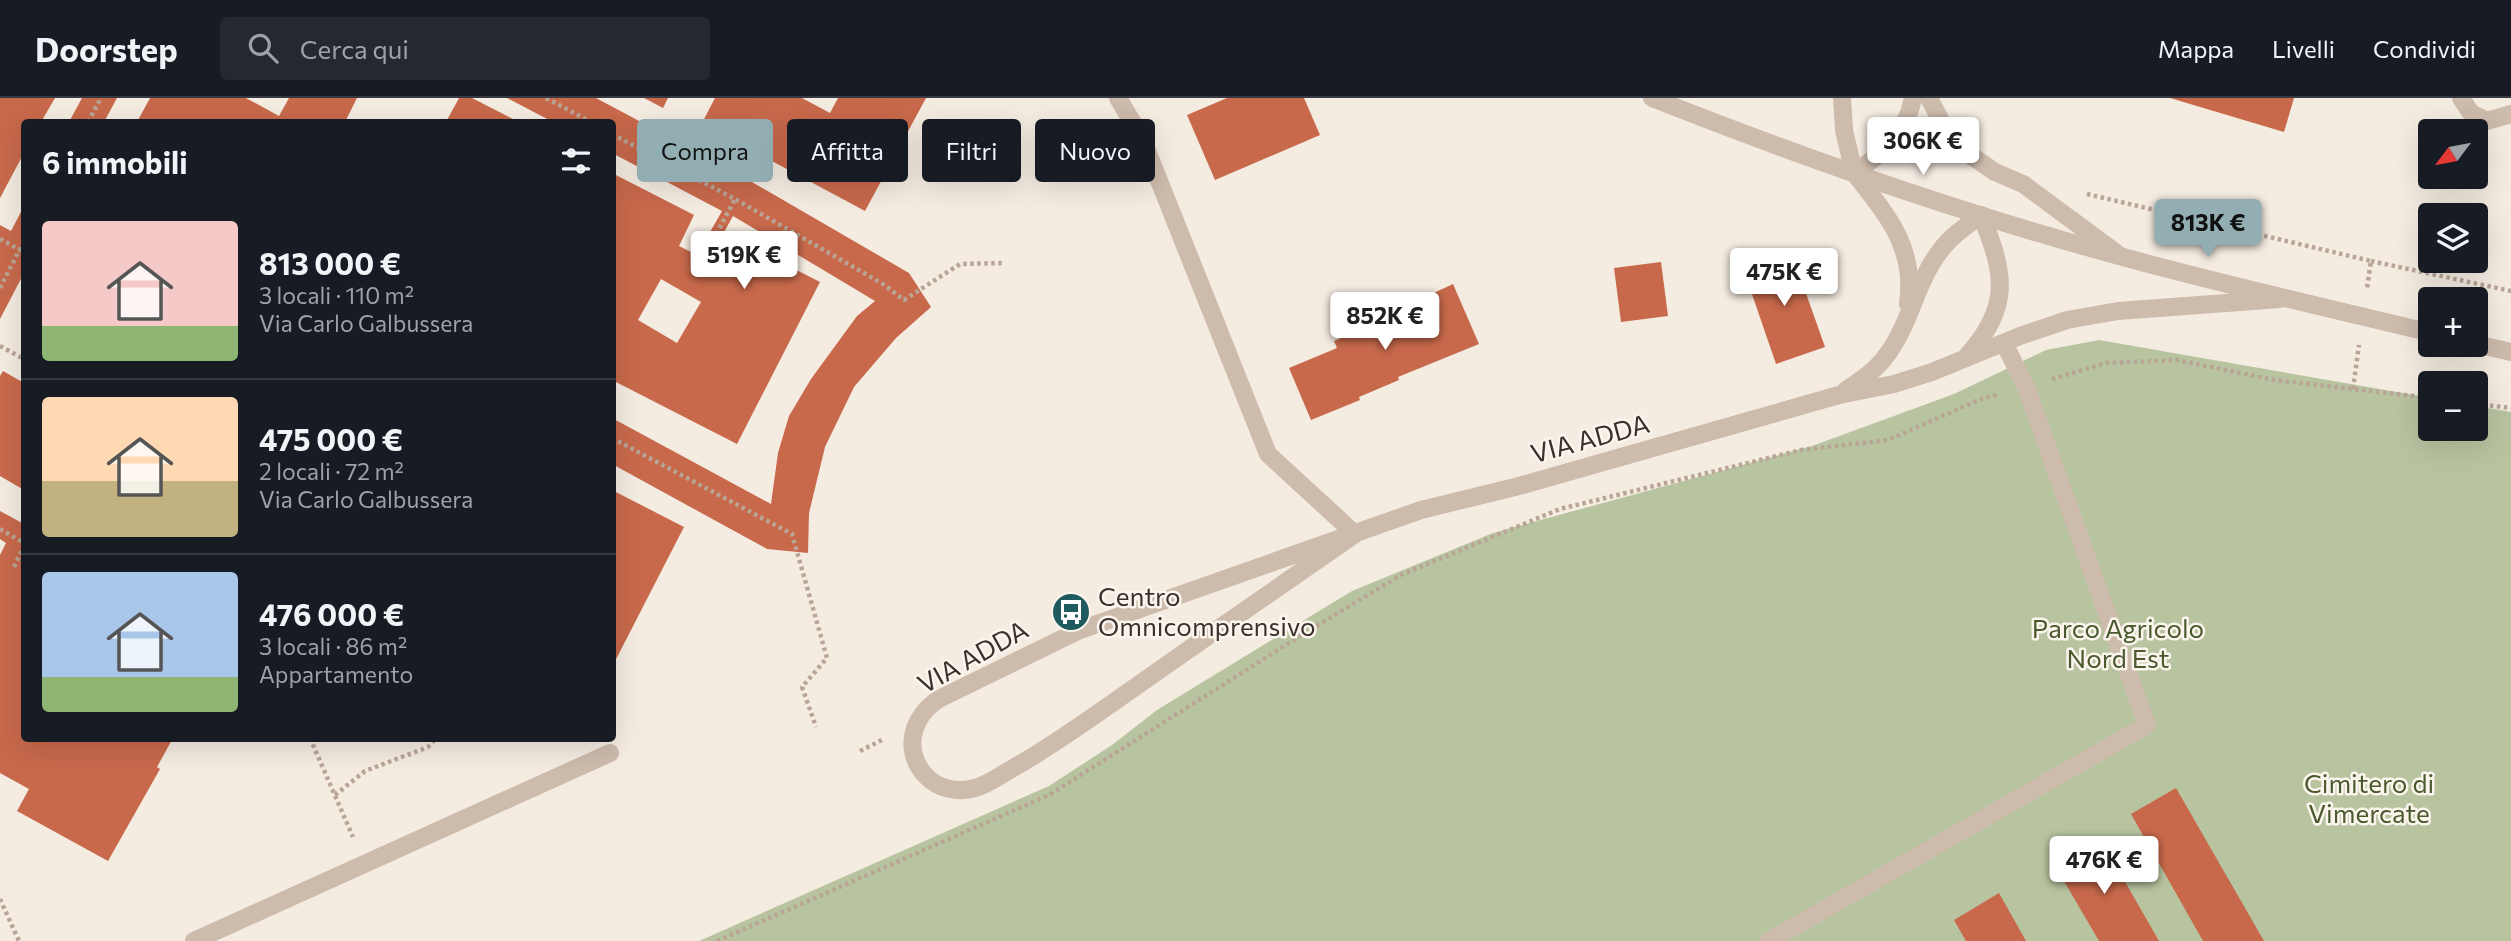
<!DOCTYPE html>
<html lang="it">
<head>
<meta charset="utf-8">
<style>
	body { margin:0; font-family:Commissioner,sans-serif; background:#242831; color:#f1f3f6; height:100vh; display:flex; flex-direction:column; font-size:26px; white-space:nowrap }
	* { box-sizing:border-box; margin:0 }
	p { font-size:23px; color:#9ea1a6 }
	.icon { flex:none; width:38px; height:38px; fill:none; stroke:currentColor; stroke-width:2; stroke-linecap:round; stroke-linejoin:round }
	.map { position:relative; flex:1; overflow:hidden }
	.drawer { position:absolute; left:21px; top:21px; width:595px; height:623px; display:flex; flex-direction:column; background:#171b24; border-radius:7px; box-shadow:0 7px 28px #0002 }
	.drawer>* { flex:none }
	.banner { position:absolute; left:637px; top:21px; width:665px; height:63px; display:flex; gap:14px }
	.needle { width:46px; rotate:238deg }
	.tools { position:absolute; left:2418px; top:21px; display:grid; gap:14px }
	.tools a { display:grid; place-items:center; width:70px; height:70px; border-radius:7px; background:#171b24; box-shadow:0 7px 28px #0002; font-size:35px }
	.price { position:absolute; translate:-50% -60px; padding:0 16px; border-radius:7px; background:#fff; color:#222; font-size:23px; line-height:46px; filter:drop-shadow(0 2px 4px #0008) }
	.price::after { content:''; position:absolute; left:50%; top:42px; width:21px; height:16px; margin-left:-10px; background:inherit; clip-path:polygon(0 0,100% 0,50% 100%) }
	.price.current { background:#92aeb2; color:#111 }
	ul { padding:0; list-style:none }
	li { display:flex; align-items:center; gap:21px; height:175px; padding:0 21px }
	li+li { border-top:2px solid #363941 }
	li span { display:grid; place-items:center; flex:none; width:196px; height:140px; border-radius:7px; color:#555 }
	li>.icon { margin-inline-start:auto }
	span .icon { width:84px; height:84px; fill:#fffc; stroke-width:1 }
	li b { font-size:30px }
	h2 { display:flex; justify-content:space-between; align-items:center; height:84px; padding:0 21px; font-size:30px }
	.tag { padding:0 24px; border-radius:7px; background:#171b24; box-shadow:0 7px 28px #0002; font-size:24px; line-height:63px }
	.tag.current { background:#92aeb2; color:#111 }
	header { display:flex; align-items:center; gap:42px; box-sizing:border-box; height:98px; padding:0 35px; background:#171b24; border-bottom:2px solid #363941 }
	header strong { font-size:33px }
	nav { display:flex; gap:38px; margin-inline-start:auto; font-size:24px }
	.search { width:490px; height:63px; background:#242831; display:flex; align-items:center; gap:18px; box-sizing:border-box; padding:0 24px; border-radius:7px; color:#9ea1a6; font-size:26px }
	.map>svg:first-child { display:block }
</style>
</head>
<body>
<header>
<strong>Doorstep</strong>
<div class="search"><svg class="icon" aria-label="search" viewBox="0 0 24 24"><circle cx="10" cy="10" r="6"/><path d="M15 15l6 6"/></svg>Cerca qui</div>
<nav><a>Mappa</a><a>Livelli</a><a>Condividi</a></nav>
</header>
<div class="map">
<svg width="2511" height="843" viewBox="0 0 2511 843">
	<rect width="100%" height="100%" fill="#f4ebe1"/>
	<!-- green -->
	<path fill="#b8c4a0" d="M2099 242 2431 300V331H2476V308L2511 314V843H699L1049 688 1112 647 1157 612 1352 493 1493 435 1812 348 1954 296 2046 252Z"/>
	<!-- building -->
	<g fill="#c8694b" fill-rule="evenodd">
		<path d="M0 0H55L41 24H24V55L0 100Z"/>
		<path d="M82 0H117L104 24H69Z"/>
		<path d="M150 0H246L279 18 289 0H357L345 24H137Z"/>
		<path d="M459 0H472L519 24H446Z"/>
		<path d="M507 0H596L703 57 716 33 702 25 715 0H802L830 15 838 0H926L865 113 727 39 714 62 909 175 931 209 896 240 854 289 825 349 809 415 808 455 767 451 612 366V320L771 406 778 355 789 318 811 281 857 218 875 203 733 118 708 163 717 168 732 139 820 184 737 346 612 282V75L694 117 679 148 697 157 722 113 612 55V24H553ZM661 181 701 204 677 245 638 222Z"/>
		<path d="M644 0H668L663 10Z"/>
		<path d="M1227 0H1304L1320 37 1215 82 1187 17Z"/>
		<path d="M2170 0H2294L2284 34Z"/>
		<path d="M24 108V175L0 221V127L11 133Z"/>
		<path d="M1791 153 1825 249 1776 266 1743 170Z"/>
		<path d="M1661 164 1668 218 1621 224 1614 170Z"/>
		<path d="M1453 186 1479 246 1398 279 1399 282 1359 299 1360 302 1311 322 1289 270 1337 250 1334 243 1374 226 1373 223Z"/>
		<path d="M3 273 24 285V392L0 378V278Z"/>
		<path d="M612 392 684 429 612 569Z"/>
		<path d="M0 413 24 426V640H173L157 669 160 671 108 763 17 713 29 691 0 675V457L6 445 0 441Z"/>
		<path d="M2176 690 2264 843H2203L2131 716Z"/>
		<path d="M2100 740 2159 843H2099L2054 766Z"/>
		<path d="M1999 795 2026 843H1966L1954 822Z"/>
	</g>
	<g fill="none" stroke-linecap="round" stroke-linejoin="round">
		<!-- path -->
		<g stroke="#b9a596" stroke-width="4.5" stroke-dasharray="3.5 3.5" stroke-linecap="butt">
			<path d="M546 0 591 24"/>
			<path d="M88 24 101 0"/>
			<path d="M612 36 735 101 883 186 904 202 960 166 1004 165"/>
			<path d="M698 80 722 36"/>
			<path d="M2087 96 2371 163 2367 190"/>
			<path d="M0 141 24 154"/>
			<path d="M703 161 735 101"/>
			<path d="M2371 163 2511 193"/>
			<path d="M0 190 24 143"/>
			<path d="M0 248 24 261"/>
			<path d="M2052 281 2106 265 2177 262 2274 282 2431 300"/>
			<path d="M2353 291 2359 247"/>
			<path d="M2476 306 2511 310"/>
			<path d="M612 340 792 436 827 560 802 589 816 629"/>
			<path d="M0 431 24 445"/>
			<path d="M14 469 24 448"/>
			<path d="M310 640 353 739"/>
			<path d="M860 653 884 641"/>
			<path d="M335 697 365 673 428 649 436 640"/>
			<path d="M0 801 19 843"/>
			<path d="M717 843 1049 697 1300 538 1401 477 1560 411 1801 352 1888 342 1981 301 2000 296"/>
		</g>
		<!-- service -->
		<g stroke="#cdbbac" stroke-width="18">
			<path d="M1118 0 1142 40 1268 356 1355 436"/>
			<path d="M1854 75C1887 117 1916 149 1908 206"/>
			<path d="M1845 293C1860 283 1875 273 1886 258 1910 227 1916 184 1940 153 1951 138 1966 128 1981 117 2005 175 2012 209 1966 259"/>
			<path d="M1355 436C1274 492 1192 549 1111 606 1077 630 1044 653 1008 673 998 679 987 687 975 690 958 695 938 691 926 678 902 653 912 618 939 601L1080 532 1421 412 1519 388 1839 297 1894 286 1932 274 2020 238 2067 222 2118 213 2280 201"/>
			<path d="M194 843 610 655"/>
			<path d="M1769 843 2147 627 2026 289 2004 245"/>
		</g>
		<!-- minor -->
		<g stroke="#cdbbac" stroke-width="18">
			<path d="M1842 0 1844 32 1854 75C1883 55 1906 37 1913 0"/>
			<path d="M1929 0 1941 23 1970 57 1995 74 2023 86 2119 157"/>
			<path d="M2461 0 2471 15 2487 23 2511 16"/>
		</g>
		<!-- tertiary -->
		<g stroke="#cdbbac" stroke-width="18">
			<path d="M1652 0C1806 61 1963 116 2123 159 2225 187 2328 210 2431 235"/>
			<path d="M2476 246 2511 254"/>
		</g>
	</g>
	<!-- icons -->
	<defs>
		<symbol id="bus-disc" viewBox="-11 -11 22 22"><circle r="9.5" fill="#1f5a5e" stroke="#fbf5ee"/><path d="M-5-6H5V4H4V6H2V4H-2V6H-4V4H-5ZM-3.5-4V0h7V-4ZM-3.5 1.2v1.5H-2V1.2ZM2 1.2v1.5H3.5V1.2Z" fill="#fff"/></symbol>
	</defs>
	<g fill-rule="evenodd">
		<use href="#bus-disc" x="1049" y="492" width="44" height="44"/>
	</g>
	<g text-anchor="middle" stroke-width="5" stroke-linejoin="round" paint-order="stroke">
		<!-- street labels -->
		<g font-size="26" fill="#3b302b" stroke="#fbf5ee">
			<text transform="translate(1590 341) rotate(-15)" y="9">VIA ADDA</text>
			<text transform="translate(973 559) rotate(-29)" y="9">VIA ADDA</text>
		</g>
		<!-- poi labels -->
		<g font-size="26" fill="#3b302b" stroke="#fbf5ee" text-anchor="start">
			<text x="1098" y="508">Centro<tspan x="1098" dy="30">Omnicomprensivo</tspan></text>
		</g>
		<!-- park labels -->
		<g font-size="26" fill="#4a5a2e" stroke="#fbf5ee">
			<text x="2118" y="540">Parco Agricolo<tspan x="2118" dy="30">Nord Est</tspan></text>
			<text x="2369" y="695">Cimitero di<tspan x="2369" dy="30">Vimercate</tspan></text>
		</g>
	</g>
</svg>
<div class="tools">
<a><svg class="needle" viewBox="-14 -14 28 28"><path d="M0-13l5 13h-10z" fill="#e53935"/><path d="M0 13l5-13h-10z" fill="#9ea1a6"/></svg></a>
<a><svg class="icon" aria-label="layers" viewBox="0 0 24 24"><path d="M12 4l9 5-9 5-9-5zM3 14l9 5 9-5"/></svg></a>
<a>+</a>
<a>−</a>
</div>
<b class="price" style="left:1923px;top:79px">306K €</b>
<b class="price current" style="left:2208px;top:161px">813K €</b>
<b class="price" style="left:744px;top:193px">519K €</b>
<b class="price" style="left:1784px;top:210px">475K €</b>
<b class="price" style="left:1385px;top:254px">852K €</b>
<b class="price" style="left:2104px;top:798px">476K €</b>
<div class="banner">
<a class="tag current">Compra</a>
<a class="tag">Affitta</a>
<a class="tag">Filtri</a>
<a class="tag">Nuovo</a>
</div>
<section class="drawer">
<h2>6 immobili<svg class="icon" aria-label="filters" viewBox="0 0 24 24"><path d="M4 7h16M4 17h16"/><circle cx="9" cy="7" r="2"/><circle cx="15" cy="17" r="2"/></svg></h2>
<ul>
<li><span style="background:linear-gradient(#f6c9c9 75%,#8fb573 0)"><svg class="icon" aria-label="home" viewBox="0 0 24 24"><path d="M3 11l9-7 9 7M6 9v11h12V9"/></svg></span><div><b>813 000 €</b><p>3 locali · 110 m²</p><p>Via Carlo Galbussera</p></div></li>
<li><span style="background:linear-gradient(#ffd9b3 60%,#c2b280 0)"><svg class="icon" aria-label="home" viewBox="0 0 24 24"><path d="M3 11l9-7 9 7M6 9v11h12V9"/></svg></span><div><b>475 000 €</b><p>2 locali · 72 m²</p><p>Via Carlo Galbussera</p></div></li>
<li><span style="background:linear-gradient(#a9c7e8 75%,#8fb573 0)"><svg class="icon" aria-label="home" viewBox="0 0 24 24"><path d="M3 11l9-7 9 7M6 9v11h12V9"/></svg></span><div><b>476 000 €</b><p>3 locali · 86 m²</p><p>Appartamento</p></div></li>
</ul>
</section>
</div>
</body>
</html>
